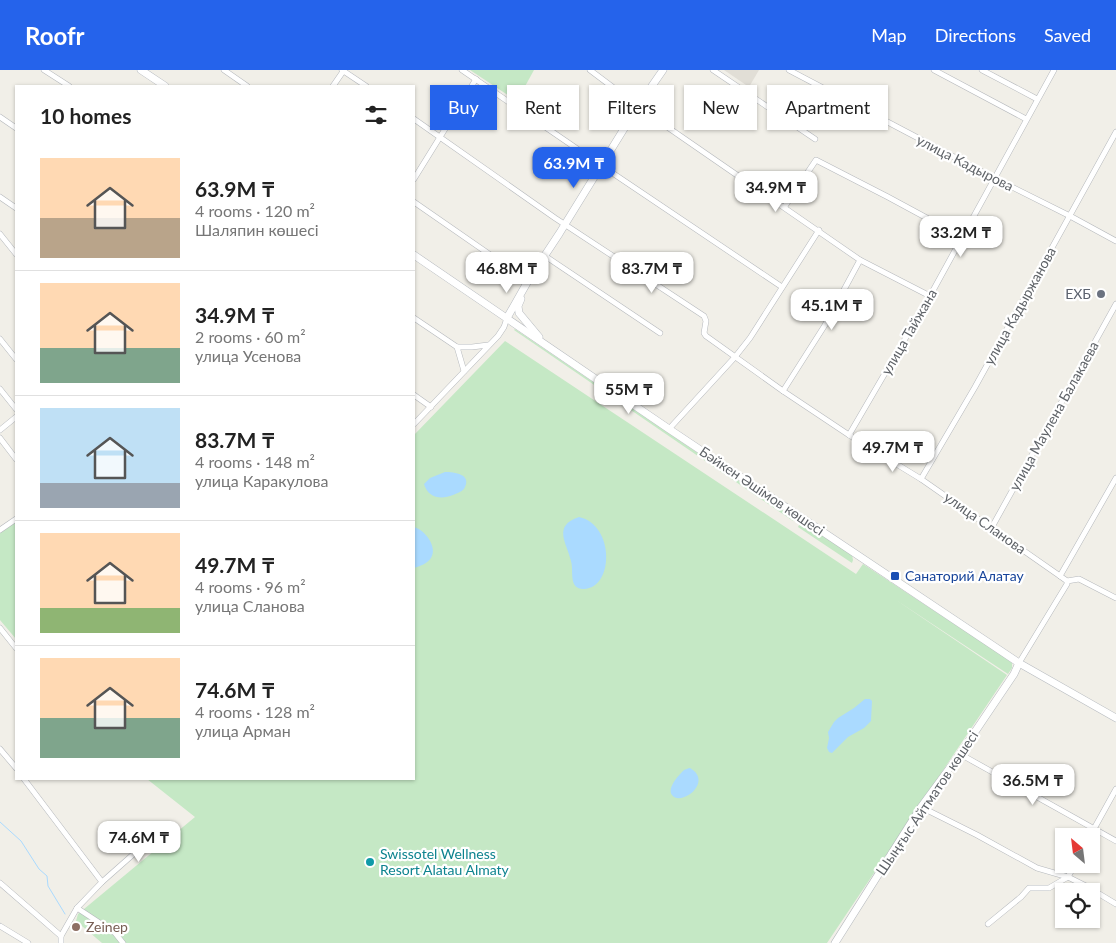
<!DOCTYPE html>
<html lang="en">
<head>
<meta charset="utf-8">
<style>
	body { margin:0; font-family:Lato,sans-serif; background:#f2f2f2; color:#222; height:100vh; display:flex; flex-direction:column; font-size:19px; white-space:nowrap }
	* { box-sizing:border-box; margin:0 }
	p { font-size:16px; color:#767676 }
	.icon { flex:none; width:28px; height:28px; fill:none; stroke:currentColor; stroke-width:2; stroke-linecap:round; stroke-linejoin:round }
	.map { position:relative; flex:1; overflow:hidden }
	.details { position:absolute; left:15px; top:15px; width:400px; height:695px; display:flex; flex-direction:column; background:#fff; border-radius:0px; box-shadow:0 1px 4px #0004 }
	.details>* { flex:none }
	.top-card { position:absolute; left:430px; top:15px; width:475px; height:45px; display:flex; gap:10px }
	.needle { width:32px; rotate:332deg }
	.tools { position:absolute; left:1055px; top:758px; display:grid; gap:10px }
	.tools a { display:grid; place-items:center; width:45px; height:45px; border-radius:0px; background:#fff; box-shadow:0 1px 4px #0004; font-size:25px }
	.price { position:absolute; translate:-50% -42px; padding:0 11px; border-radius:10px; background:#fff; color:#222; font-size:16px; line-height:32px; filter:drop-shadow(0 1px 2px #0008) }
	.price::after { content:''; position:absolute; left:50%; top:30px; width:15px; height:11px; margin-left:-8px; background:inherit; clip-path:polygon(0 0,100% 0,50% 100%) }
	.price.active { background:#2563eb; color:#fff }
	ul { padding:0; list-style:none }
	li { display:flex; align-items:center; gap:15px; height:125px; padding:0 25px }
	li+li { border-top:1px solid #e0e0e0 }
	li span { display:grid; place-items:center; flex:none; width:140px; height:100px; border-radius:0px; color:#555 }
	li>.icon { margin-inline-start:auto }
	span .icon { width:60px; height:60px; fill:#fffc; stroke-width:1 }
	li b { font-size:21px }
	h2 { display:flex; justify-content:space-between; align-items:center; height:60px; padding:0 25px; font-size:21px }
	.chip { padding:0 18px; border-radius:0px; background:#fff; box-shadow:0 1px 4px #0004; font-size:18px; line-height:45px }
	.chip.active { background:#2563eb; color:#fff }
	header { display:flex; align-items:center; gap:30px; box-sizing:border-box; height:70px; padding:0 25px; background:#2563eb; color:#fff }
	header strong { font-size:24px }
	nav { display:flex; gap:28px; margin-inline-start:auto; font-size:18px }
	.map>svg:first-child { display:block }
</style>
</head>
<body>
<header>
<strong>Roofr</strong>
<nav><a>Map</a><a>Directions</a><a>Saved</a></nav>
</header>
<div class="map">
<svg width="1116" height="873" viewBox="0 0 1116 873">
	<rect width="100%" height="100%" fill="#f1efe8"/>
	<!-- education -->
	<path fill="#e1ded6" d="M724 0H759L749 17Z"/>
	<!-- green -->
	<g fill="#c5e8c5">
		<path d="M470 0H534L517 31Z"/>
		<path d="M515 259 794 448 793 451 514 260Z"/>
		<path d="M505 271 856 504 863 494 1006 588 1012 593V598L1008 604 896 530 1007 605 827 873H102L76 851 78 844 195 747 147 709H414V365Z"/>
		<path d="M801 451 852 485 853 490 852 493 798 457Z"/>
		<path d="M16 452V569L0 550V463Z"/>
	</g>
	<!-- water -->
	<g fill="#aadaff">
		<path d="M445 402C454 402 473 404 464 419 461 422 457 423 453 425 441 430 428 428 424 414L430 408Z"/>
		<path d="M579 447C615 455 614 518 584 519 580 519 576 518 574 514 571 508 573 498 571 491 567 473 552 456 579 447Z"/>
		<path d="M414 457C425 460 438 477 431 488 427 494 420 496 414 498Z"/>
		<path d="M865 629H870L872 631 871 651 864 658 848 667 832 683 829 682 827 678 829 668 828 662 834 652 838 648 854 638Z"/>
		<path d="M690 698C714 712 681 737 672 725 667 718 678 706 683 701 685 699 687 699 690 698Z"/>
	</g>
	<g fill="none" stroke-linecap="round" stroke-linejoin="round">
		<!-- stream -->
		<path stroke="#aadaff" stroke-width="1" d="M0 752 21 771 39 799 47 806 48 816 65 844"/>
		<defs>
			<g id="minor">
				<path d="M44 0 69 16"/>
				<path d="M224 0 247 16"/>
				<path d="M342 0 366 16"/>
				<path d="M462 0 611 102 782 217"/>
				<path d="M590 0 647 43 860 190 930 226"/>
				<path d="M713 0 815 69"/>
				<path d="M789 0 994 108 1070 146 1116 171"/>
				<path d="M934 0 1026 49"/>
				<path d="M982 0 1037 29"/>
				<path d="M333 16 344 0"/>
				<path d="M0 47 16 58"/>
				<path d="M414 49 555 148 704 246 706 251 704 263 706 266 783 321 849 365 921 409 1060 506"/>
				<path d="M414 109 476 9"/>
				<path d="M0 127 16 138"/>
				<path d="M414 132 528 211"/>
				<path d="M785 136 816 90 888 127 962 167"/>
				<path d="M0 164 16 184"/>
				<path d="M545 186 660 263"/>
				<path d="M414 248 457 277 464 301"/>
				<path d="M0 269 16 289"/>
				<path d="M457 277H472L488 275"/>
				<path d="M0 319 16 339"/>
				<path d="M783 321 825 255 860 190"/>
				<path d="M414 325 431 337"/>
				<path d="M414 354 498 266 504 257 507 248"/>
				<path d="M669 359 735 287 750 268 819 160"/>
				<path d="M0 360 16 347"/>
				<path d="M849 365 930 226 1054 0"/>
				<path d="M0 368 16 389"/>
				<path d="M921 409 975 317 1116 62"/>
				<path d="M992 457 1116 234"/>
				<path d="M0 460 16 449"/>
				<path d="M1067 511 1079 509 1116 528"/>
				<path d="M0 558 16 578"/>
				<path d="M1019 593 1067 514V511L1060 506 1116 408"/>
				<path d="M0 679 16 698"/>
				<path d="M960 684 1116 771"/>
				<path d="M24 709 102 812 77 838 61 866V873"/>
				<path d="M921 737 977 765 1037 798 1068 807 1086 816 1116 834"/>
				<path d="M1090 766 1116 719"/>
				<path d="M102 812 137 781 126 766"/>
				<path d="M0 813 61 866"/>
				<path d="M77 838 115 863 123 873"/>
				<path d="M988 854 1021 827 1029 818H1049L1068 807 1075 794"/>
				<path d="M0 856 28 873"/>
			</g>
			<g id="secondary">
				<path d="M141 0 165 16"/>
				<path d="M414 185 669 359 1019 593 1116 648"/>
				<path d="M521 229 518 236 519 243 539 267"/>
				<path d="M507 248 528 211 559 164 638 36 663 0"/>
				<path d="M835 873 921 737 960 684 1014 604 1019 593"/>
			</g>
		</defs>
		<!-- minor casing -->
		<use href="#minor" stroke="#b5b8bc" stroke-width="6"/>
		<!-- secondary casing -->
		<use href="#secondary" stroke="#b6babf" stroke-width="8"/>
		<!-- minor -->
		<use href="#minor" stroke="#fff" stroke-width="5"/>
		<!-- secondary -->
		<use href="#secondary" stroke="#fff" stroke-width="7"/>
	</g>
	<!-- markers -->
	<circle fill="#6b7280" stroke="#fff" stroke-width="2" cx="1101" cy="224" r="5"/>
	<rect fill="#1a4fb4" stroke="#fff" stroke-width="2" x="890" y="501" width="10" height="10" rx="2.5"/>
	<circle fill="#0f9aa8" stroke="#fff" stroke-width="2" cx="370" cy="792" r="5"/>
	<circle fill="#8d6e63" stroke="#fff" stroke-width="2" cx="76" cy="857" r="5"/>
	<g text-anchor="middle" stroke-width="4.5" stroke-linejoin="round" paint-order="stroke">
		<!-- street labels -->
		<g font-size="14" fill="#5f6368" stroke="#fff">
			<text transform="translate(965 93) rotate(27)" y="5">улица Кадырова</text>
			<text transform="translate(1020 236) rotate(-61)" y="5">улица Кадыржанова</text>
			<text transform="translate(909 262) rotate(-60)" y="5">улица Тайжана</text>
			<text transform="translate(1054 346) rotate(-61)" y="5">улица Маулена Балакаева</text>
			<text transform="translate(762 421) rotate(34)" y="5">Бәйкен Әшімов көшесі</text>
			<text transform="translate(985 453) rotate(35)" y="5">улица Сланова</text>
			<text transform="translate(927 733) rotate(-56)" y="5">Шыңғыс Айтматов көшесі</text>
		</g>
		<!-- worship labels -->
		<g font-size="14" fill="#5b616d" stroke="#fff" text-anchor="end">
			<text x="1091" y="229">ЕХБ</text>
		</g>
		<!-- transit labels -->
		<g font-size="14" fill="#164399" stroke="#fff" text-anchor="start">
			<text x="905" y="511">Санаторий Алатау</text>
		</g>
		<!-- culture labels -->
		<g font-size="14" fill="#0d838f" stroke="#fff" text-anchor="start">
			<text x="380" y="789">Swissotel Wellness<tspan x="380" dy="16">Resort Alatau Almaty</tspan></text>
		</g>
		<!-- education labels -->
		<g font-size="14" fill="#785e54" stroke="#fff" text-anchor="start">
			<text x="86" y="862">Zeinep</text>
		</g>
	</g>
</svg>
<div class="tools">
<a><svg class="needle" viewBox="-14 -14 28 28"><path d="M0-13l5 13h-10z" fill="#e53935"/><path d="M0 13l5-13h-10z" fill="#767676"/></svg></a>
<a><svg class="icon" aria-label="locate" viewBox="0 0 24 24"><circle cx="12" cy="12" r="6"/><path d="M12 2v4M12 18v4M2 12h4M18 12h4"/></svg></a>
</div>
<b class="price active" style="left:574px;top:119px">63.9M ₸</b>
<b class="price" style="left:776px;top:143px">34.9M ₸</b>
<b class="price" style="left:961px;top:188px">33.2M ₸</b>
<b class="price" style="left:507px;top:224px">46.8M ₸</b>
<b class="price" style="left:652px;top:224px">83.7M ₸</b>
<b class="price" style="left:832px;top:261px">45.1M ₸</b>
<b class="price" style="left:629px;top:345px">55M ₸</b>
<b class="price" style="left:893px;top:403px">49.7M ₸</b>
<b class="price" style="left:1033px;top:736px">36.5M ₸</b>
<b class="price" style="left:139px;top:793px">74.6M ₸</b>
<div class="top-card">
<a class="chip active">Buy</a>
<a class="chip">Rent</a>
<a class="chip">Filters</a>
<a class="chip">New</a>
<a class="chip">Apartment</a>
</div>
<section class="details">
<h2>10 homes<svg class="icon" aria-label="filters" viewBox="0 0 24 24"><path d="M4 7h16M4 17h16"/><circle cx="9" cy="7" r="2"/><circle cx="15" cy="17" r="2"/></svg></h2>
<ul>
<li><span style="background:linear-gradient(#ffd9b3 60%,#b9a48a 0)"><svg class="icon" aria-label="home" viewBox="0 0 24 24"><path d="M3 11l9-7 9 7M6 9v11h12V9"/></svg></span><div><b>63.9M ₸</b><p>4 rooms · 120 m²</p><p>Шаляпин көшесі</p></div></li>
<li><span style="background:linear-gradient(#ffd9b3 65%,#7fa58c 0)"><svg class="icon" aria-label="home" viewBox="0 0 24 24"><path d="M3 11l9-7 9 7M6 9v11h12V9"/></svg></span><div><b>34.9M ₸</b><p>2 rooms · 60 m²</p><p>улица Усенова</p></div></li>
<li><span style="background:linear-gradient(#bfe0f5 75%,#9aa5b1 0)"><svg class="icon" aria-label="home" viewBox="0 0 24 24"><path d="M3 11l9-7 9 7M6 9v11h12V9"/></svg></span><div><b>83.7M ₸</b><p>4 rooms · 148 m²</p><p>улица Каракулова</p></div></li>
<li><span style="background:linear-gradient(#ffd9b3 75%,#8fb573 0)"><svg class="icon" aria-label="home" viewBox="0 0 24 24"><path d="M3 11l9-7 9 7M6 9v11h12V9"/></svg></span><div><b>49.7M ₸</b><p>4 rooms · 96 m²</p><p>улица Сланова</p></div></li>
<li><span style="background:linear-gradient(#ffd9b3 60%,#7fa58c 0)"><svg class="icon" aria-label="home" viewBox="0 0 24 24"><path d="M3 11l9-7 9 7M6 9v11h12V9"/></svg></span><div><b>74.6M ₸</b><p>4 rooms · 128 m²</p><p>улица Арман</p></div></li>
</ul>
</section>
</div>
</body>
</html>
